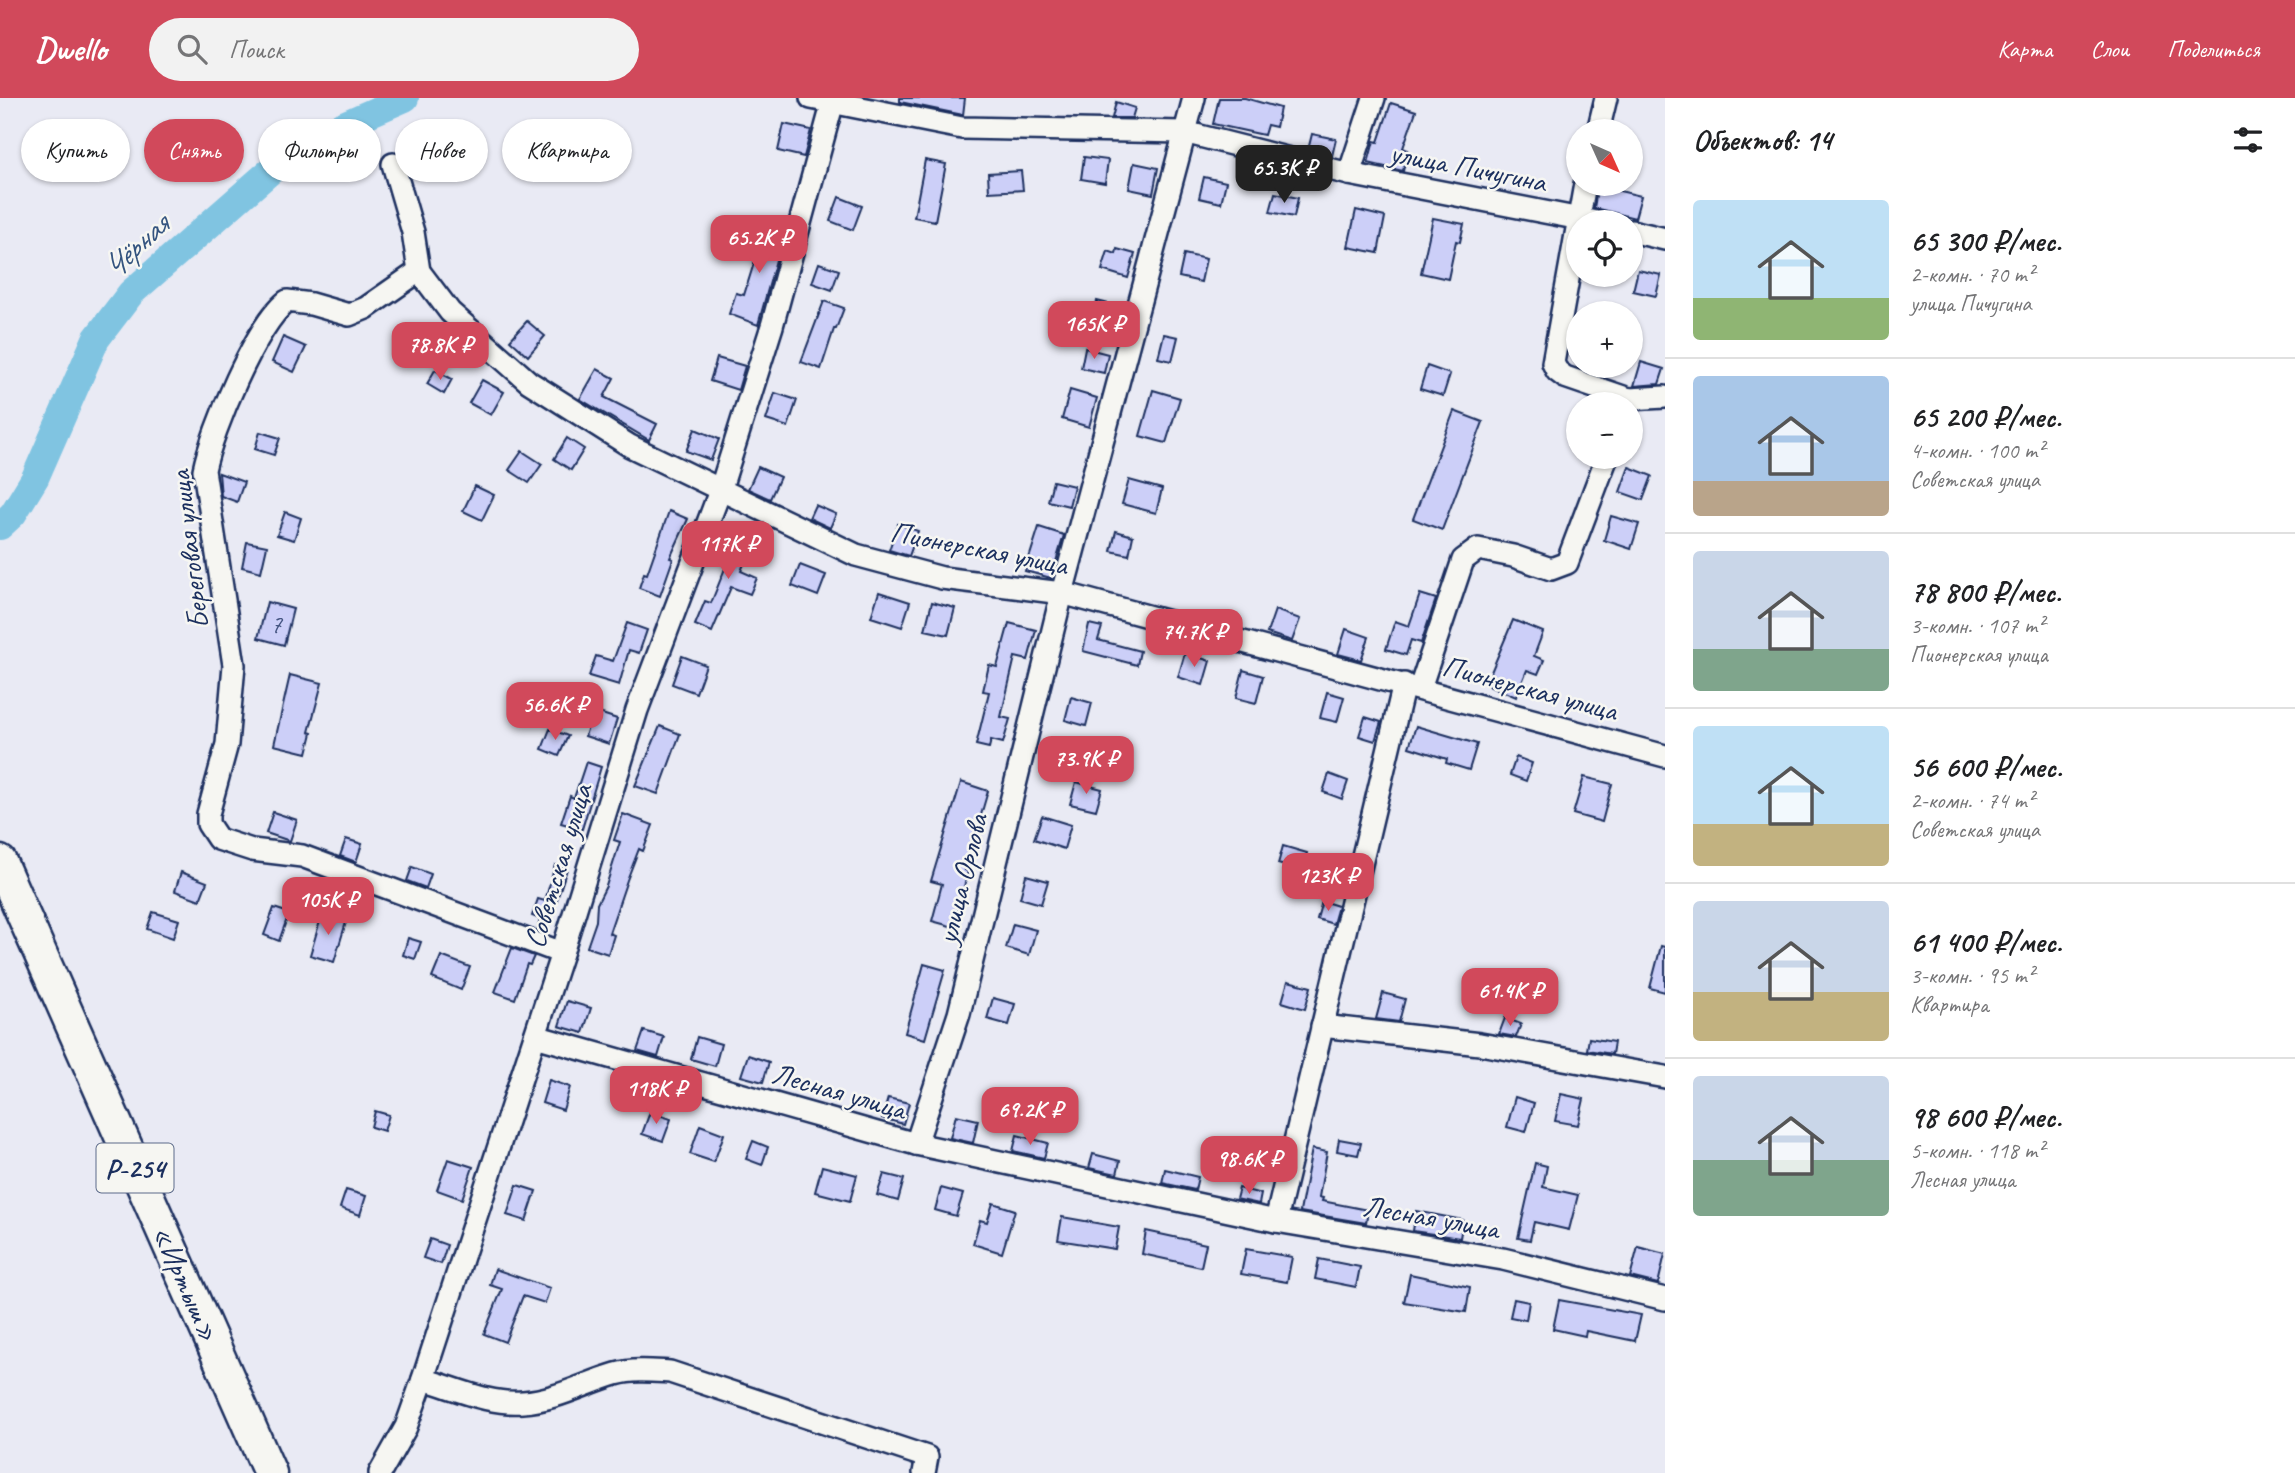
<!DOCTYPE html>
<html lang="ru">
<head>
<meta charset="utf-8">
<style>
	body { margin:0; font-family:Caveat,sans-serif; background:#f2f2f2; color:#202124; height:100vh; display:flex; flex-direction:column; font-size:26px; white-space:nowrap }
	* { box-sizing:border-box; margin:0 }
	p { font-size:23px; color:#757577 }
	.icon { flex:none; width:38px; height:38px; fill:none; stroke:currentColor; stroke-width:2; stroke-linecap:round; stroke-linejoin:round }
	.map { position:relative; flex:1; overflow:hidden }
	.details { display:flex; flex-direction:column; background:#fff; width:630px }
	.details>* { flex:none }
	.top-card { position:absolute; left:21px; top:21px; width:665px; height:63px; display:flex; gap:14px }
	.needle { width:46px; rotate:135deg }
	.controls { position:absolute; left:1566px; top:21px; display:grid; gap:14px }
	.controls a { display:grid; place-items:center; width:77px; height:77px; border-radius:50%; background:#fff; box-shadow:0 2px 5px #0004; font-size:35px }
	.price { position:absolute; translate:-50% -60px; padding:0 16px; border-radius:14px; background:#d1495b; color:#fff; font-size:23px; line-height:46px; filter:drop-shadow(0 2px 4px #0008) }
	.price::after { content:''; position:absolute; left:50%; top:42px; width:21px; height:16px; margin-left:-10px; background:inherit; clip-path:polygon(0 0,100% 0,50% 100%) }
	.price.selected { background:#222; color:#fff }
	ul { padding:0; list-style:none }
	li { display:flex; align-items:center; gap:21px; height:175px; padding:0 28px }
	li+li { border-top:2px solid #e0e0e0 }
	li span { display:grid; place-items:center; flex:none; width:196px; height:140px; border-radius:7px; color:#555 }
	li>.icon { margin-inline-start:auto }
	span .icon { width:84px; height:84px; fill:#fffc; stroke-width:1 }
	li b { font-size:30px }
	h2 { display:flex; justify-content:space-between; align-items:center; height:84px; padding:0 28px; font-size:30px }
	.chip { padding:0 24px; border-radius:32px; background:#fff; box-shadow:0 2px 5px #0004; font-size:24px; line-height:63px }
	.chip.selected { background:#d1495b; color:#fff }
	header { display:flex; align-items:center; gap:42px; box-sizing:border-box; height:98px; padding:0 35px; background:#d1495b; color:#fff }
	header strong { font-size:33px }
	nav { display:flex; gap:38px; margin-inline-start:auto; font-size:24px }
	.search { width:490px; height:63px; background:#f2f2f2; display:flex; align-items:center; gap:18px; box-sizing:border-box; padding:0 24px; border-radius:38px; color:#757577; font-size:26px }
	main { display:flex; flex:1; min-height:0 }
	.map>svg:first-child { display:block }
</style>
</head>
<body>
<header>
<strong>Dwello</strong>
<div class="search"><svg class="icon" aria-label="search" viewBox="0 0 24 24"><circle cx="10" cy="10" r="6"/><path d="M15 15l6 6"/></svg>Поиск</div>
<nav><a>Карта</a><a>Слои</a><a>Поделиться</a></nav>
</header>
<main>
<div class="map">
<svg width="1665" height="1375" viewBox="0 0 1665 1375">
	<rect width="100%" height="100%" fill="#e9eaf4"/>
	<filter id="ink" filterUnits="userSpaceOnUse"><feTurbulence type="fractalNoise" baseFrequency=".0143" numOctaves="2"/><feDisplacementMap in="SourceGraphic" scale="14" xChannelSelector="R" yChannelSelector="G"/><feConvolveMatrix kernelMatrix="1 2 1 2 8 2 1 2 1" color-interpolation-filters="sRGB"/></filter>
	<g filter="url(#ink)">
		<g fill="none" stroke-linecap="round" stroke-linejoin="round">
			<!-- river -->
			<path stroke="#80c4e1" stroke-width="28" d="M0 428 13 416 35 380 96 241 131 195 291 55 341 28 405 0"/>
		</g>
		<!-- building -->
		<g fill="#cccff8" stroke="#1b2f5e" stroke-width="2">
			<path d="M900 0H965L963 17 900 4Z"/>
			<path d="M1219 0H1245L1280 10 1276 29 1267 27 1264 37 1213 26Z"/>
			<path d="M1116 4 1135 10 1132 20H1112Z"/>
			<path d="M1391 5 1416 13 1403 50 1408 52 1403 73 1368 65 1374 43 1378 44Z"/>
			<path d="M784 26 811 32 804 59 778 53Z"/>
			<path d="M1312 36 1336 41 1332 58 1308 52Z"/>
			<path d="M1084 59 1108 62 1105 85 1081 81Z"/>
			<path d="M925 62 946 66 935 123 914 119Z"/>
			<path d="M1134 65 1158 70 1153 96 1129 91Z"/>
			<path d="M1021 73 1023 92 989 94 988 75Z"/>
			<path d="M1204 79 1226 84 1221 105 1199 100Z"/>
			<path d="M1598 86H1608L1607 90 1641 98 1635 120 1594 110Z"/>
			<path d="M1275 95 1298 100 1294 119 1270 114Z"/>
			<path d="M839 99 862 108 853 132 830 123Z"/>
			<path d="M1356 112 1385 119 1378 155 1348 149Z"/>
			<path d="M1433 120 1464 126 1460 144 1456 143 1448 181 1421 175Z"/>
			<path d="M755 126 784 133 758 227 729 216 736 195 744 197 759 149 751 147Z"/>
			<path d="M1117 151 1135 156 1128 180 1102 172 1108 153 1116 156Z"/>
			<path d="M1184 156 1206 161 1201 184 1179 179Z"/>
			<path d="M819 165 839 172 832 192 812 185Z"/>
			<path d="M1638 172 1661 177 1656 198 1633 193Z"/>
			<path d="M824 203 844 210 836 231H834L821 271 801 264Z"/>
			<path d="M1097 203 1121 209 1116 231 1091 225Z"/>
			<path d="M527 223 545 238 528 258 510 242Z"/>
			<path d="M1164 236 1178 239 1172 263 1158 260Z"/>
			<path d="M283 239 306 249 294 274 272 264Z"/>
			<path d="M1085 250 1108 256 1104 275 1081 270Z"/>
			<path d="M717 260 745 268 738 292 710 283Z"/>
			<path d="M1641 264 1664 271 1659 286 1634 288Z"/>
			<path d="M1427 268 1450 276 1443 298 1420 291Z"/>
			<path d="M597 271 614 280 604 299 657 326 649 342 580 301Z"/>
			<path d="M435 272 452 281 444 296 427 286Z"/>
			<path d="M482 282 504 294 491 317 469 305Z"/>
			<path d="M1070 292 1097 300 1089 329 1062 321Z"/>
			<path d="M1153 292 1180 300 1166 345 1140 338Z"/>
			<path d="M775 295 797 302 788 329 766 322Z"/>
			<path d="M1454 313 1483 324 1442 432 1413 421Z"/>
			<path d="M695 331 719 341 711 362 686 353Z"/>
			<path d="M260 334 280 340 274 357 255 351Z"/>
			<path d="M567 340 584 351 571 372 554 361Z"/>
			<path d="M522 353 542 366 529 385 509 372Z"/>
			<path d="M758 369 780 379 770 401 748 391Z"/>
			<path d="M1629 369 1652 378 1643 402 1620 394Z"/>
			<path d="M219 375 244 384 237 404 221 398Z"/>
			<path d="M1129 382 1162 391 1156 415 1122 406Z"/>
			<path d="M1053 383 1074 388 1069 408 1048 403Z"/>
			<path d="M475 388 494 397 482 422 463 413Z"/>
			<path d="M815 407 836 416 830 430 809 420Z"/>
			<path d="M669 413 688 421 670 460 673 461 660 498 639 490 644 475 647 476Z"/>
			<path d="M285 414 301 420 294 442 277 437Z"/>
			<path d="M1611 418 1639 426 1631 451 1604 442Z"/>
			<path d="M898 426 918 433 909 458 889 452Z"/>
			<path d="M1039 429 1064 437 1051 480 1025 473Z"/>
			<path d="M1116 433 1133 438 1129 457 1111 453Z"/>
			<path d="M729 435 753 445 741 473 757 480 750 496 731 489 712 534 695 527 705 503 711 505 730 458 722 455Z"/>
			<path d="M247 444 267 448 261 474 242 469Z"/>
			<path d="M800 467 826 477 818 498 792 488Z"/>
			<path d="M879 494 910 504 902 529 871 519Z"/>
			<path d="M1420 496 1436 501 1421 545 1411 542 1406 557 1386 551 1395 523 1409 528Z"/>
			<path d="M267 504 293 511 284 547 258 540Z"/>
			<path d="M932 504 955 510 948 537 925 532Z"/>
			<path d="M1275 512 1300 521 1292 543 1267 535Z"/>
			<path d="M1513 522 1543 534 1534 558 1544 562 1538 576 1527 572 1516 599 1486 586Z"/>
			<path d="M627 525 647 532 639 555 629 552 619 587 589 578 596 558 613 563Z"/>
			<path d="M1009 525 1036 532 1028 562 1015 559 1001 619 1010 621 1003 645 991 642 989 650 976 647 989 594 983 593 989 567 997 569Z"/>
			<path d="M1089 526 1102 529 1098 542 1140 553 1137 567 1083 553Z"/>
			<path d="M1346 531 1369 539 1361 562 1338 556Z"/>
			<path d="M1185 555 1210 563 1203 587 1178 579Z"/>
			<path d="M682 558 706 567 696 595 672 586Z"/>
			<path d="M1243 572 1263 578 1256 605 1236 600Z"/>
			<path d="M290 577 322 585 309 634 312 635 307 655 274 647Z"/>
			<path d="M1327 594 1344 599 1337 624 1320 620Z"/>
			<path d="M1071 599 1092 605 1086 628 1065 622Z"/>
			<path d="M593 613 617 621 609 646 585 638Z"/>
			<path d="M1365 619 1381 624 1375 643 1359 638Z"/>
			<path d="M660 628 680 636 658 696 635 688Z"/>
			<path d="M1416 628 1477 646 1469 672 1446 665 1447 661 1409 649Z"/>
			<path d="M550 631 568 638 559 658 542 651Z"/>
			<path d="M1516 659 1532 665 1526 683 1510 677Z"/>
			<path d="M586 664 601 669 582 731 561 725 570 698 574 700Z"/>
			<path d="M1329 676 1348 683 1342 701 1323 694Z"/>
			<path d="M1584 679 1612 686 1602 724 1573 716Z"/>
			<path d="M961 684 988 693 965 772 968 773 954 829 932 823 942 786 931 783Z"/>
			<path d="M1076 684 1102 691 1096 712 1070 706Z"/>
			<path d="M273 714 297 722 290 743 266 735Z"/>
			<path d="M623 716 653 727 643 753 639 751 627 782 609 835 614 837 608 856 587 849 596 823 597 806 606 788 620 744 614 742Z"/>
			<path d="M1042 718 1071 727 1064 751 1034 741Z"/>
			<path d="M346 741 362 746 356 764 340 758Z"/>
			<path d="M1283 748 1307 755 1302 773 1278 766Z"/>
			<path d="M555 767 567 771 546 835 537 832 540 821 532 818 538 801 545 803Z"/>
			<path d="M412 769 431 776 426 790 407 783Z"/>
			<path d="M181 774 207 784 200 802 175 793Z"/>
			<path d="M1026 777 1048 783 1041 806 1020 800Z"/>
			<path d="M1322 803 1338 808 1333 826 1317 821Z"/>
			<path d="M274 810 289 815 279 843 264 837Z"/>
			<path d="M323 813 347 821 334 864 310 857Z"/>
			<path d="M153 814 179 822 173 840 147 831Z"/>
			<path d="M1013 826 1036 832 1029 857 1006 850Z"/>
			<path d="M408 840 421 844 415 861 403 857Z"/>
			<path d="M1661 848 1665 849V894L1650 890Z"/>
			<path d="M512 850 534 858 530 867 527 866 515 901 495 894Z"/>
			<path d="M441 858 470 869 461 892 432 880Z"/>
			<path d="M924 866 945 872 925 941 905 935Z"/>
			<path d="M1288 883 1311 889 1305 911 1282 904Z"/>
			<path d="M1383 895 1405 901 1399 924 1376 921Z"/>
			<path d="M993 900 1015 906 1009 927 987 921Z"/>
			<path d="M567 903 591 910 583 935 559 928Z"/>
			<path d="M1505 920 1521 926 1516 939 1499 936Z"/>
			<path d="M644 933 664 939 658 959 637 953Z"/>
			<path d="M697 939 721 946 715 968 691 961Z"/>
			<path d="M1589 940 1614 944 1612 956 1587 952Z"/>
			<path d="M748 957 769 964 763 984 741 978Z"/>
			<path d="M549 982 570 989 563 1012 542 1005Z"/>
			<path d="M1561 996 1584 1001 1578 1027 1555 1023Z"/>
			<path d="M1515 999 1534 1005 1526 1034 1507 1029Z"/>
			<path d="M888 1000 909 1005 903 1026 882 1020Z"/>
			<path d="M375 1013 389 1017 384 1033 371 1029Z"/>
			<path d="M650 1014 671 1021 663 1043 642 1036Z"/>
			<path d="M956 1017 978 1022 973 1045 950 1040Z"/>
			<path d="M700 1027 724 1036 714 1064 690 1056Z"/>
			<path d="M1017 1037 1048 1045 1044 1060 1013 1053Z"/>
			<path d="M1339 1041 1361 1045 1358 1057 1337 1053Z"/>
			<path d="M753 1043 768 1049 762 1067 746 1061Z"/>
			<path d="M1312 1051 1327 1054 1319 1099 1323 1100 1322 1103 1368 1112 1366 1125 1300 1114Z"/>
			<path d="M1093 1056 1120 1063 1117 1076 1089 1070Z"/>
			<path d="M448 1061 473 1069 462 1101 437 1092Z"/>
			<path d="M1535 1065 1547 1068 1543 1089 1578 1097 1569 1132 1534 1124 1530 1142 1518 1140Z"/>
			<path d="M822 1068 857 1077 850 1103 815 1094Z"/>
			<path d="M1165 1071 1198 1079 1195 1092 1162 1085Z"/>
			<path d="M884 1076 904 1081 898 1103 877 1097Z"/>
			<path d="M517 1087 536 1093 526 1123 507 1117Z"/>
			<path d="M941 1090 963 1096 956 1118 935 1112Z"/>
			<path d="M1239 1090 1261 1096 1259 1106 1236 1101Z"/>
			<path d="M346 1092 366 1098 360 1117 340 1110Z"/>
			<path d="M993 1105 1015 1112 1002 1155 973 1146 980 1122 987 1124Z"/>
			<path d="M1416 1113 1463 1122 1460 1140 1413 1133Z"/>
			<path d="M1062 1119 1119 1129 1115 1151 1058 1142Z"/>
			<path d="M1146 1133 1206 1146 1201 1169 1142 1156Z"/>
			<path d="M430 1141 447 1147 441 1166 423 1160Z"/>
			<path d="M1638 1149 1665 1156 1658 1186 1630 1179Z"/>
			<path d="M1246 1151 1292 1159 1287 1184 1241 1176Z"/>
			<path d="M1319 1161 1360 1169 1356 1189 1315 1181Z"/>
			<path d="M495 1171 550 1190 545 1205 523 1198 505 1244 484 1236 502 1191 490 1187Z"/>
			<path d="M1410 1176 1470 1189 1466 1214 1404 1204Z"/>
			<path d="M1514 1201 1529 1204 1526 1222 1510 1219Z"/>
			<path d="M1559 1202 1641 1217 1635 1243 1586 1233 1585 1238 1553 1231Z"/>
		</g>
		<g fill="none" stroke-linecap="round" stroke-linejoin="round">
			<defs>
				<g id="minor">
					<path d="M811 0 962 30 1184 34 1349 76 1596 124"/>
					<path d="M1598 33 1606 0"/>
					<path d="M393 66 413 134 419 173 450 214 529 284 630 348 856 457 942 480 1062 495 1665 658"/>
					<path d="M1349 76 1374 0"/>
					<path d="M1585 86 1553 265 1557 273 1565 279 1629 301 1627 306"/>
					<path d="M1631 133 1665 141"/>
					<path d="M419 173 366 210 349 217 311 206 287 203C256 227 212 332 204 372L234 567 227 646 208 716V726L218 741 252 752 302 758 562 855"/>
					<path d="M1629 301 1665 299"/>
					<path d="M1420 590 1463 462 1478 451 1513 458 1551 471 1567 465 1607 359"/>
					<path d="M1322 928 1480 946 1665 979"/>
					<path d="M535 938 916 1046 1276 1123 1503 1161 1665 1201"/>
					<path d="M916 1046 959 916 1062 495 1194 0"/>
					<path d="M1276 1123 1404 586"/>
					<path d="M423 1281C455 1290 489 1307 523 1304 556 1302 585 1285 616 1276 634 1271 652 1273 670 1274L927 1359 924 1375"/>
					<path d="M380 1375 406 1329 423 1281 562 855 637 612 720 393 772 228 834 0"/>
				</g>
				<path id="highway" d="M0 764 270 1375"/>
			</defs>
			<!-- minor casing -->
			<use href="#minor" stroke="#1b2f5e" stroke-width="26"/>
			<!-- highway casing -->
			<use href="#highway" stroke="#1b2f5e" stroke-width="37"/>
			<!-- minor -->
			<use href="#minor" stroke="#f6f6f2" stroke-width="21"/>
			<!-- highway -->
			<use href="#highway" stroke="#f6f6f2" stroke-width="32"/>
		</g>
	</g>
	<g text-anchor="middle" stroke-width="5" stroke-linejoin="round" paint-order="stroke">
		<!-- number labels -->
		<g font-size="26" fill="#475784">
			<text x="276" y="535">7</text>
		</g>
		<!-- shield labels -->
		<rect fill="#f6f6f2" stroke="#5d6b8a" stroke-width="2" x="96.5" y="1045.5" width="77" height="49" rx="5"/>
		<g font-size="28" font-weight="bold" fill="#1b2f5e">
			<text x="135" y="1080">Р-254</text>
		</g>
		<!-- street labels -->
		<g font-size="30" fill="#1b2f5e" stroke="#f6f6f2">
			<text transform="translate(1468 69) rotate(11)" y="10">улица Пичугина</text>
			<text transform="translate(979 450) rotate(11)" y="10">Пионерская улица</text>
			<text transform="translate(189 452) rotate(-97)" y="10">Береговая улица</text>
			<text transform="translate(1530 590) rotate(15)" y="10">Пионерская улица</text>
			<text transform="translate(558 768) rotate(-73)" y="10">Советская улица</text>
			<text transform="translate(962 781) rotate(-76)" y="10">улица Орлова</text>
			<text transform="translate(839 993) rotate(16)" y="10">Лесная улица</text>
			<text transform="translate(1431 1119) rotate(10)" y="10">Лесная улица</text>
			<text transform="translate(186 1185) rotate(66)" y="10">«Иртыш»</text>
		</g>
		<!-- water labels -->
		<g font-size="32" font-style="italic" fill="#34547f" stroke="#f6f6f2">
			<text transform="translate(135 148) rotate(-43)" y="11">Чёрная</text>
		</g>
	</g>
</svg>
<div class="controls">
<a><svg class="needle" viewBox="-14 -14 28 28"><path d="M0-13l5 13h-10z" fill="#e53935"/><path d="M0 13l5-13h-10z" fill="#757577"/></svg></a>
<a><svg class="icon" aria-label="locate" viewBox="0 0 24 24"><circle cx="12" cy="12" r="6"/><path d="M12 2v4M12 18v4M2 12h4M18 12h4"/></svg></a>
<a>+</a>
<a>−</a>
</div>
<b class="price selected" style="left:1284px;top:107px">65.3K ₽</b>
<b class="price" style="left:759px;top:177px">65.2K ₽</b>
<b class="price" style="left:1094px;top:263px">165K ₽</b>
<b class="price" style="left:440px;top:284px">78.8K ₽</b>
<b class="price" style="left:728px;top:483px">117K ₽</b>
<b class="price" style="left:1194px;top:571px">74.7K ₽</b>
<b class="price" style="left:555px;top:644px">56.6K ₽</b>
<b class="price" style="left:1086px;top:698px">73.9K ₽</b>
<b class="price" style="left:1328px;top:815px">123K ₽</b>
<b class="price" style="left:328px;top:839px">105K ₽</b>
<b class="price" style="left:1510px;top:930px">61.4K ₽</b>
<b class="price" style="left:656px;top:1028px">118K ₽</b>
<b class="price" style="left:1030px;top:1049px">69.2K ₽</b>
<b class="price" style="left:1249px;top:1098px">98.6K ₽</b>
<div class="top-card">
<a class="chip">Купить</a>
<a class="chip selected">Снять</a>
<a class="chip">Фильтры</a>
<a class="chip">Новое</a>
<a class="chip">Квартира</a>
</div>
</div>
<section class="details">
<h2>Объектов: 14<svg class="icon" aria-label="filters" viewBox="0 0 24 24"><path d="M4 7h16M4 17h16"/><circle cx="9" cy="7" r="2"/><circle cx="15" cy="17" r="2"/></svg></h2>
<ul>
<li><span style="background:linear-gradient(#bfe0f5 70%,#8fb573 0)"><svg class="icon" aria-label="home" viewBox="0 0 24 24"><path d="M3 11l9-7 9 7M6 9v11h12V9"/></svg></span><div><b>65 300 ₽/мес.</b><p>2-комн. · 70 m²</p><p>улица Пичугина</p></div></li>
<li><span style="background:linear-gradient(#a9c7e8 75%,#b9a48a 0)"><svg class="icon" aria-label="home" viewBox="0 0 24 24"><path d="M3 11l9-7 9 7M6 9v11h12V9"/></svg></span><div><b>65 200 ₽/мес.</b><p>4-комн. · 100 m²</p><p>Советская улица</p></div></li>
<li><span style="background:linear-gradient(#c9d6e8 70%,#7fa58c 0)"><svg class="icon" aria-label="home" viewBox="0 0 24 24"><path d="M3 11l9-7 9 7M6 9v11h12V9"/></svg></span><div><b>78 800 ₽/мес.</b><p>3-комн. · 107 m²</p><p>Пионерская улица</p></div></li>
<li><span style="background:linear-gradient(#bfe0f5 70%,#c2b280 0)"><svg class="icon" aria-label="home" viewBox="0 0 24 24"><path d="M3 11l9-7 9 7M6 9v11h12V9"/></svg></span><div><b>56 600 ₽/мес.</b><p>2-комн. · 74 m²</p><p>Советская улица</p></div></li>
<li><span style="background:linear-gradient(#c9d6e8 65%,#c2b280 0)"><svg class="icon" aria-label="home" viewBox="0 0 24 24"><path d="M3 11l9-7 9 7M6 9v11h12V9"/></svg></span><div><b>61 400 ₽/мес.</b><p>3-комн. · 95 m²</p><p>Квартира</p></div></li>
<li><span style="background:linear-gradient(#c9d6e8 60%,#7fa58c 0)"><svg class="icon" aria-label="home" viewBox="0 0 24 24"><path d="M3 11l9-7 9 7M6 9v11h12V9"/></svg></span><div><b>98 600 ₽/мес.</b><p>5-комн. · 118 m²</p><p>Лесная улица</p></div></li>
</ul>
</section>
</main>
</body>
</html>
